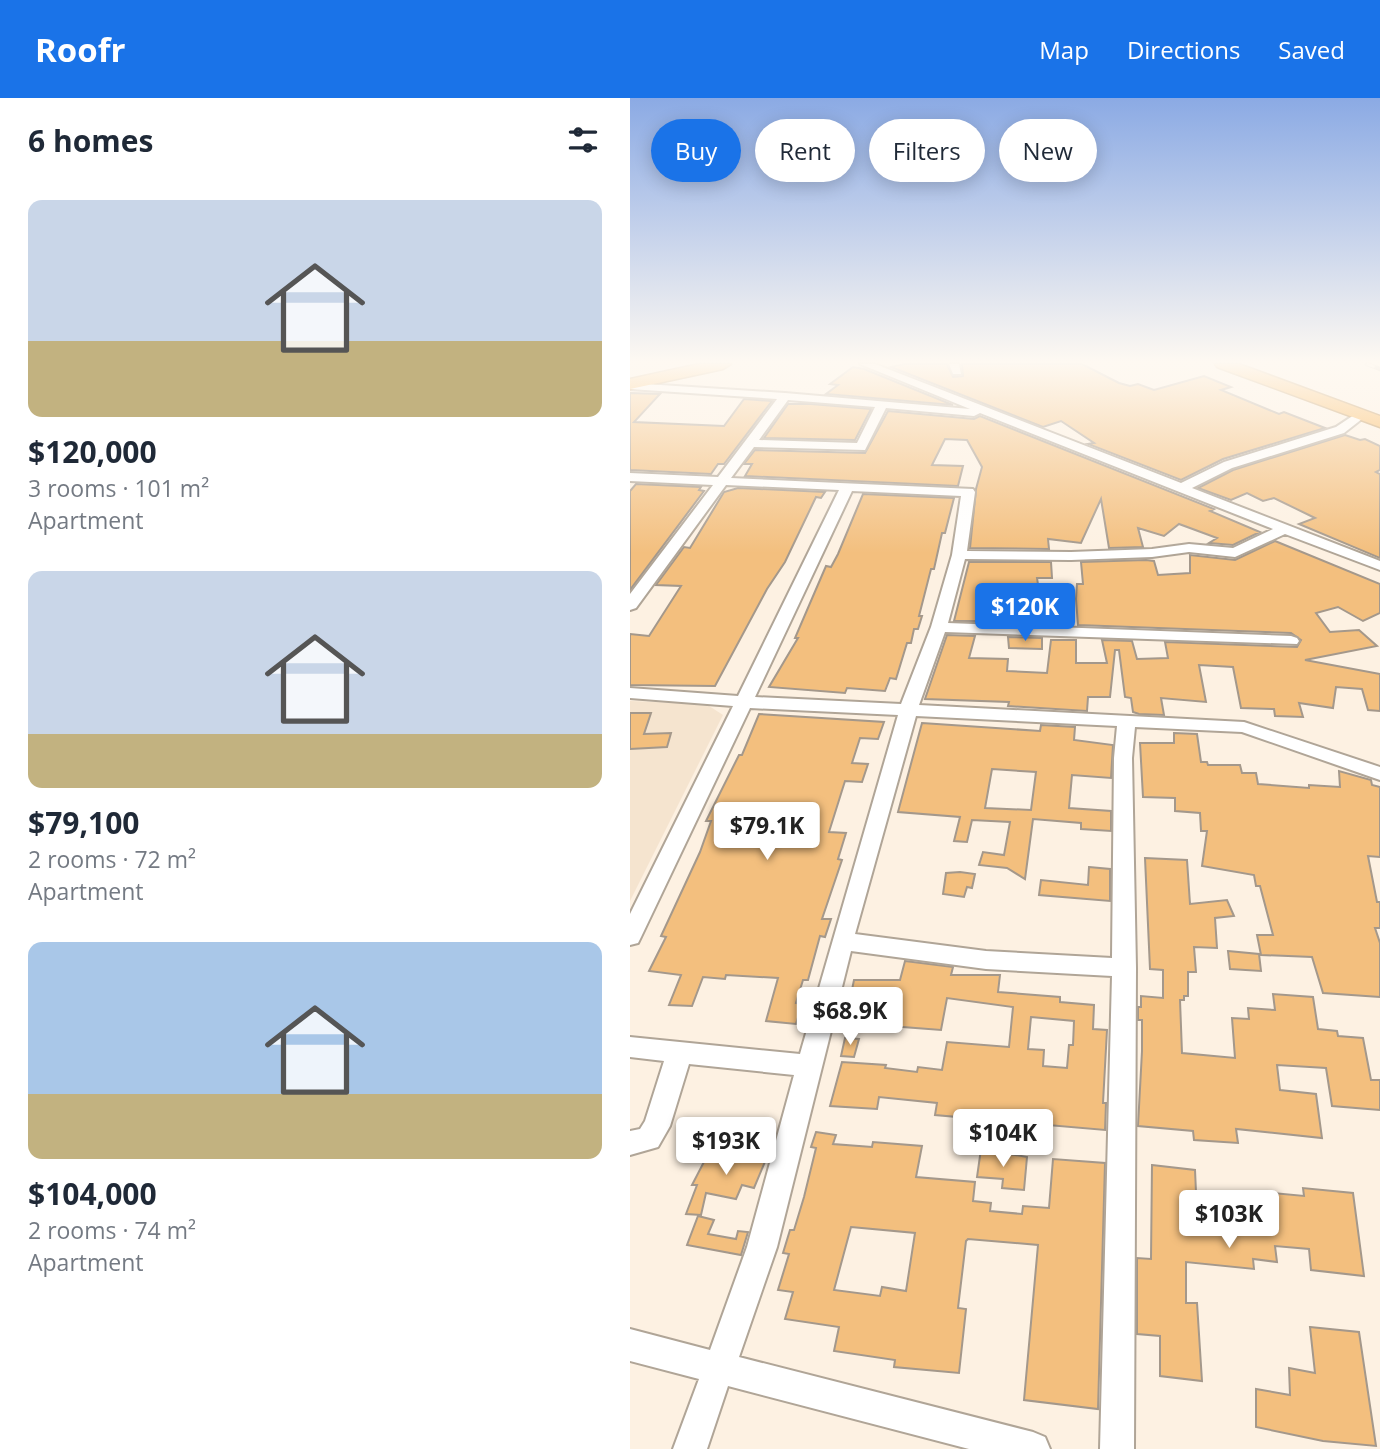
<!DOCTYPE html>
<html lang="en">
<head>
<meta charset="utf-8">
<style>
	body { margin:0; font-family:"Open Sans",sans-serif; background:#f2f2f3; color:#1f2937; height:100vh; display:flex; flex-direction:column; font-size:26px; white-space:nowrap }
	* { box-sizing:border-box; margin:0 }
	p { font-size:23px; color:#747a83 }
	.icon { flex:none; width:38px; height:38px; fill:none; stroke:currentColor; stroke-width:2; stroke-linecap:round; stroke-linejoin:round }
	.map { position:relative; flex:1; overflow:hidden }
	.side { display:flex; flex-direction:column; background:#fff; width:630px }
	.side>* { flex:none }
	.guide { position:absolute; left:21px; top:21px; width:623px; height:63px; display:flex; gap:14px }
	.price { position:absolute; translate:-50% -60px; padding:0 16px; border-radius:7px; background:#fff; color:#222; font-size:23px; line-height:46px; filter:drop-shadow(0 2px 4px #0008) }
	.price::after { content:''; position:absolute; left:50%; top:42px; width:21px; height:16px; margin-left:-10px; background:inherit; clip-path:polygon(0 0,100% 0,50% 100%) }
	.price.on { background:#1a73e8; color:#fff }
	ul { padding:0; list-style:none }
	li { display:grid; align-content:center; gap:14px; height:371px; padding:0 28px }
	li span { display:grid; place-items:center; height:217px; border-radius:14px; color:#555 }
	li>.icon { margin-inline-start:auto }
	span .icon { width:126px; height:126px; fill:#fffc; stroke-width:1 }
	li b { font-size:30px }
	h2 { display:flex; justify-content:space-between; align-items:center; height:84px; padding:0 28px; font-size:30px }
	.tag { padding:0 24px; border-radius:32px; background:#fff; box-shadow:0 4px 18px #0003; font-size:24px; line-height:63px }
	.tag.on { background:#1a73e8; color:#fff }
	header { display:flex; align-items:center; gap:42px; box-sizing:border-box; height:98px; padding:0 35px; background:#1a73e8; color:#fff }
	header strong { font-size:33px }
	nav { display:flex; gap:38px; margin-inline-start:auto; font-size:24px }
	main { display:flex; flex:1; min-height:0 }
	.map>svg:first-child { display:block }
</style>
</head>
<body>
<header>
<strong>Roofr</strong>
<nav><a>Map</a><a>Directions</a><a>Saved</a></nav>
</header>
<main>
<section class="side">
<h2>6 homes<svg class="icon" aria-label="filters" viewBox="0 0 24 24"><path d="M4 7h16M4 17h16"/><circle cx="9" cy="7" r="2"/><circle cx="15" cy="17" r="2"/></svg></h2>
<ul>
<li><span style="background:linear-gradient(#c9d6e8 65%,#c2b280 0)"><svg class="icon" aria-label="home" viewBox="0 0 24 24"><path d="M3 11l9-7 9 7M6 9v11h12V9"/></svg></span><div><b>$120,000</b><p>3 rooms · 101 m²</p><p>Apartment</p></div></li>
<li><span style="background:linear-gradient(#c9d6e8 75%,#c2b280 0)"><svg class="icon" aria-label="home" viewBox="0 0 24 24"><path d="M3 11l9-7 9 7M6 9v11h12V9"/></svg></span><div><b>$79,100</b><p>2 rooms · 72 m²</p><p>Apartment</p></div></li>
<li><span style="background:linear-gradient(#a9c7e8 70%,#c2b280 0)"><svg class="icon" aria-label="home" viewBox="0 0 24 24"><path d="M3 11l9-7 9 7M6 9v11h12V9"/></svg></span><div><b>$104,000</b><p>2 rooms · 74 m²</p><p>Apartment</p></div></li>
</ul>
</section>
<div class="map">
<svg width="750" height="1351" viewBox="0 0 750 1351">
	<rect width="100%" height="100%" fill="#fdf1e2"/>
	<!-- built -->
	<path fill="#f5e4cf" d="M0 603 76 606 93 617 0 803Z"/>
	<!-- building -->
	<g fill="#f3bf7e" stroke="#a4988b" stroke-width="2" fill-rule="evenodd">
		<path d="M274 266H317L323 279 333 278 332 266H452L489 285 500 288 508 286 524 292 574 278 601 289 591 292 649 316 654 314 695 330 593 361 551 382 458 346 464 345 431 323 413 329 261 269Z"/>
		<path d="M223 269 234 271 323 307 196 296 208 287 200 286Z"/>
		<path d="M0 295 30 296 4 324 94 328 114 301 142 303 94 366H88L81 376 0 372Z"/>
		<path d="M158 306H181L241 311 225 342 134 340Z"/>
		<path d="M258 313 344 321 350 318 584 411 580 413 630 434 603 447 579 445 587 440 549 426 534 438 508 430 513 449 479 450 471 401 451 445 418 441 419 451 340 450 346 391 352 369 337 342 315 341 302 367 333 368 328 388 115 378 122 366H114L125 352 235 355Z"/>
		<path d="M715 337 730 342 735 341 750 348V372L746 374 750 376V460L669 426 685 420 644 400 633 403 617 395 601 402 568 390 603 372Z"/>
		<path d="M6 386 71 389 69 392 74 393 0 492V393Z"/>
		<path d="M108 390 195 394 191 400 186 399 155 464 137 491 85 588 0 587V536L19 538 51 488 26 487 54 449 60 450 94 394Z"/>
		<path d="M233 396 324 400 315 435H312L304 471H301L289 518H292L288 531H284L281 545H277L266 581 260 580 255 593 217 590 215 595 139 589 168 540H165L196 468 201 469 208 456Z"/>
		<path d="M645 443 750 486V515L733 523 708 509 686 515 700 534 729 532 747 548 675 562 750 576V613L738 612 732 591 706 589 703 610 669 605 673 619 645 618 644 611 611 610 603 569 569 567 576 604 531 600 534 617 509 616 503 614 501 600 495 599 489 552H485L480 599H458L457 613 378 608 379 604 295 601 317 537 345 538 339 560 378 561 377 573 417 575 421 542H446V565H477L472 542 502 543 507 561 538 560 535 544 667 549 671 542 661 535 448 527 446 501 447 486H453L451 464 516 462 524 463 528 477 560 475V457L605 462Z"/>
		<path d="M339 464H421L422 480H407L412 513H410L411 526 376 525V518L348 519 347 523H324Z"/>
		<path d="M378 539 412 540V551L379 550Z"/>
		<path d="M0 615H21L14 636 41 635 37 649 0 651Z"/>
		<path d="M129 616 254 624 248 641 230 640 222 665 238 666 232 684 215 683 199 734 216 735 208 761 212 762 192 821H201L195 839 190 838 178 882H173L166 905 172 906 166 926 136 923 148 880 96 877 95 881 73 879 62 908 39 907 51 877 19 873 36 839 31 838 70 754 81 723H76L109 657H112Z"/>
		<path d="M292 625 410 633 411 627 445 629 444 642 483 647 481 680 442 677 439 710 481 713V733L451 731V725L403 721 395 781 377 770 349 767 353 754 374 757 380 724 342 722 337 744 324 743 330 719 268 714ZM362 671 406 674 401 712 355 710Z"/>
		<path d="M544 635 567 636 571 664H577L578 667H610L612 675H626L628 686 679 690V687L710 689 709 673 741 682 742 687 750 689V759L738 758 747 804H750V830H745L750 845V899L693 895 682 859 631 857 627 837H643L630 788H626L624 777 572 768 577 733H571L570 715 545 713V700L513 699 510 645H544Z"/>
		<path d="M515 760 557 762 560 806 597 802 604 818 585 820 587 850 564 849 566 874H558V898H554V902H550L552 955 605 960 602 920 619 921 618 910 645 912 643 896 683 899 688 931 707 933 708 938 733 940 741 982H750V1012L702 1008 696 970 647 967 650 992 686 996 692 1040 606 1031 608 1045 564 1042 563 1033 508 1028 512 953V922H508V909H511V898L533 900V872L520 871Z"/>
		<path d="M459 769 480 771V803L409 797 411 782 458 787Z"/>
		<path d="M330 774 345 776 342 790 337 789 334 799 313 796 316 775Z"/>
		<path d="M598 853 629 856 631 873 600 871Z"/>
		<path d="M275 863 323 869 321 877H370L368 894 430 899V904L464 907 463 931 477 932 473 1005H476L475 1032 305 1017 307 1005 249 999 247 1011 200 1008 212 964 256 967 255 970 287 974 288 969 312 972 317 944 379 949 383 909 317 900 311 932 260 928 266 902 240 900 238 908 219 906 224 882H270ZM401 919 444 923 443 947H439L437 970 413 968 414 952 398 951Z"/>
		<path d="M215 940 229 941 224 959 211 958Z"/>
		<path d="M186 1034 206 1037 203 1046 242 1049 243 1044 292 1048 286 1079 345 1084 343 1103 361 1105 360 1113 392 1116 393 1108 419 1110 423 1061 475 1065 468 1311 394 1302 408 1147 338 1141 336 1143 328 1210 336 1211 329 1275 264 1269 265 1262 204 1253 209 1229 155 1221 163 1194 148 1192 159 1156 153 1155 160 1132H164L174 1099 186 1050 181 1049ZM221 1129 285 1135 276 1193 252 1189 250 1198 204 1192Z"/>
		<path d="M351 1051 397 1059 394 1092 372 1090 373 1081 347 1079Z"/>
		<path d="M117 1053 139 1054 124 1090 112 1087 106 1101 76 1095 71 1117 56 1116 67 1087H62L76 1060 79 1058 93 1062 94 1056Z"/>
		<path d="M522 1067 565 1072 566 1094 632 1100 631 1094 674 1098 673 1090 723 1095 734 1178 681 1172 679 1151 645 1148 647 1164 623 1161 624 1171 556 1164V1205H567L572 1283 530 1278V1238L507 1236V1160L521 1161Z"/>
		<path d="M68 1118 84 1122 78 1136 106 1141 108 1133 118 1134 111 1157 57 1147Z"/>
		<path d="M680 1229 729 1234 746 1348 693 1343 626 1329V1291L660 1297 659 1270 685 1275Z"/>
	</g>
	<g fill="none" stroke-linecap="round" stroke-linejoin="round">
		<defs>
			<g id="minor">
				<path d="M230 266H245L551 385 594 364 706 329 727 315 737 317 714 335 602 370 562 390 750 463V472L655 436 605 459 559 454 522 459 441 462 335 461 318 525 661 538 667 540 669 543 667 546 315 534 289 607 614 624 750 669V682L612 634 505 629 502 660 506 870 504 1351H470L482 878 356 871 221 853 147 1149 109 1259 403 1334 415 1339 420 1351H339L98 1288 77 1351H43L69 1281 0 1263V1231L80 1252 117 1149 164 977 59 966 40 1028 28 1049 0 1057V1033L10 1031 15 1023 34 963 0 959V939L170 956 268 617 120 610 11 839 8 845 0 847V816L103 608 0 600V590L108 598 209 392 96 387 6 510 0 512V496L83 387 0 383V375L88 379 147 301 0 291V285L155 295 340 311ZM158 302 245 309 227 345 129 342ZM256 310 344 318 350 315 643 431 603 450 559 446 522 451 441 454 337 453 345 394 343 391 101 380 124 349 235 352ZM222 393 331 398 322 457 301 529 271 606 125 599ZM286 618 487 628 484 660 482 860 356 853 225 836Z"/>
				<path d="M319 266H329L331 276H323Z"/>
			</g>
			<g id="highway">
				<path d="M69 266H101L93 271 0 291V281Z"/>
				<path d="M585 266H609L750 318V329L587 269Z"/>
			</g>
		</defs>
		<!-- minor casing -->
		<use href="#minor" stroke="#b0a597" stroke-width="4"/>
		<!-- highway casing -->
		<use href="#highway" stroke="#b3813c" stroke-width="3"/>
		<!-- minor -->
		<use href="#minor" fill="#fff" fill-rule="evenodd"/>
		<!-- highway -->
		<use href="#highway" fill="#f8ad45" fill-rule="evenodd"/>
		<defs>
			<path id="rail" d="M737 266 750 271"/>
		</defs>
		<!-- rail casing -->
		<use href="#rail" stroke="#a2998f" stroke-width="4.5"/>
		<!-- rail -->
		<use href="#rail" stroke="#fdf1e2" stroke-width="2.5" stroke-dasharray="8" stroke-linecap="butt"/>
	</g>
	<!-- sky -->
	<linearGradient id="sky" x2="0" y2="1"><stop stop-color="#8baae4"/><stop offset="0.58" stop-color="#fef9f2"/><stop offset="1" stop-color="#fef9f2" stop-opacity="0"/></linearGradient>
	<rect width="750" height="455" fill="url(#sky)"/>
</svg>
<b class="price on" style="left:395px;top:545px">$120K</b>
<b class="price" style="left:137px;top:764px">$79.1K</b>
<b class="price" style="left:220px;top:949px">$68.9K</b>
<b class="price" style="left:373px;top:1071px">$104K</b>
<b class="price" style="left:96px;top:1079px">$193K</b>
<b class="price" style="left:599px;top:1152px">$103K</b>
<div class="guide">
<a class="tag on">Buy</a>
<a class="tag">Rent</a>
<a class="tag">Filters</a>
<a class="tag">New</a>
</div>
</div>
</main>
</body>
</html>
